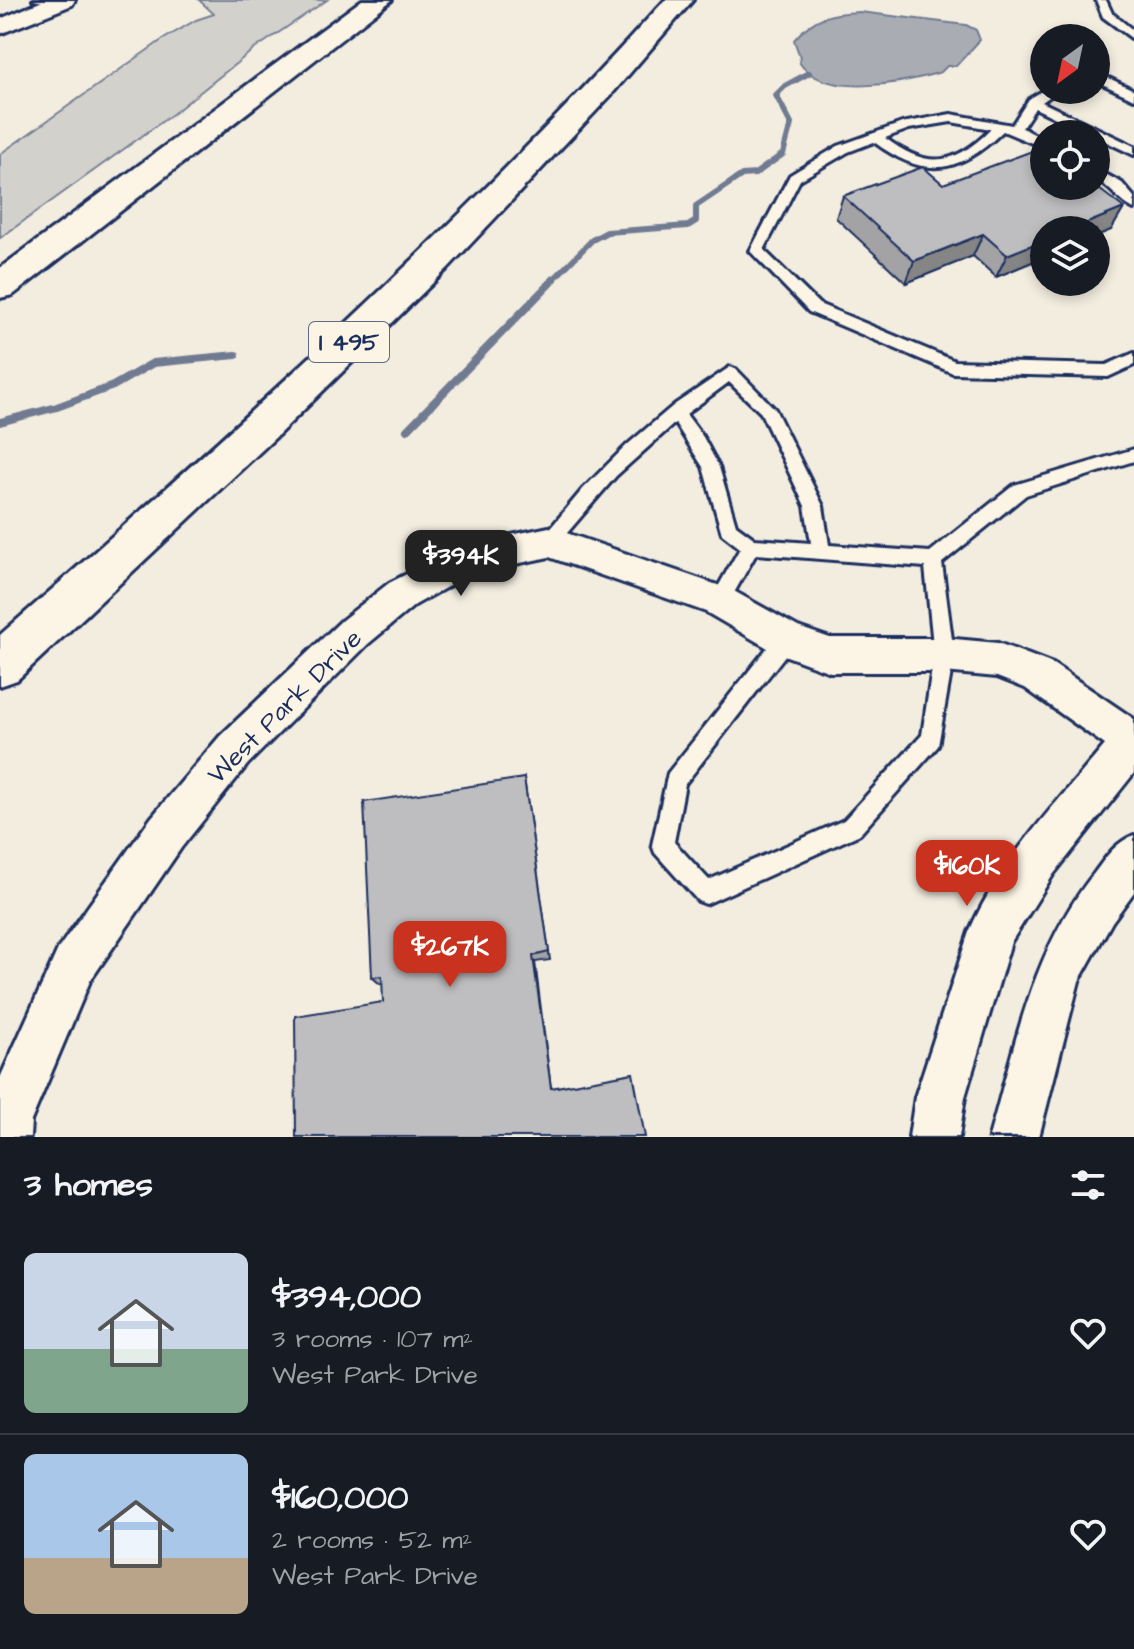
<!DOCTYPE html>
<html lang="en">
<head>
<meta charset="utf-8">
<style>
	body { margin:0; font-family:"Architects Daughter",sans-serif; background:#20242c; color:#f1f3f6; height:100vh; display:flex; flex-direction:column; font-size:30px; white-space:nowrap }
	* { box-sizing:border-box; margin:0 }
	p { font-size:26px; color:#9ea1a6 }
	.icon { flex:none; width:44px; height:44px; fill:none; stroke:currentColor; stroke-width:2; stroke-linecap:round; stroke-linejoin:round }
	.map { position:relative; height:1137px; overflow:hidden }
	.side { display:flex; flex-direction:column; background:#171b24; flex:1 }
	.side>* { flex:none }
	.needle { width:52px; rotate:213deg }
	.fabs { position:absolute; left:1030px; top:24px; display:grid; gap:16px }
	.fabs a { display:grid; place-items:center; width:80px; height:80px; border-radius:50%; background:#171b24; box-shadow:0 4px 12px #0003; font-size:40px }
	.price { position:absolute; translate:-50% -68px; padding:0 18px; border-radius:16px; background:#c8321e; color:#fff; font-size:26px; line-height:52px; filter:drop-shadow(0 2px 4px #0008) }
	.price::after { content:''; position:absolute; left:50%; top:48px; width:24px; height:18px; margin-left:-12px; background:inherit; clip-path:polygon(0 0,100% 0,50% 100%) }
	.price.on { background:#222; color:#fff }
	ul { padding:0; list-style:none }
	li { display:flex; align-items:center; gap:24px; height:200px; padding:0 24px }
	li+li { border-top:2px solid #363941 }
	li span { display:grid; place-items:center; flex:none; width:224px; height:160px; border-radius:12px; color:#555 }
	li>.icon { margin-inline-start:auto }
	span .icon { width:96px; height:96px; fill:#fffc; stroke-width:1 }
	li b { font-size:34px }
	h2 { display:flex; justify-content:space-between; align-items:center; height:96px; padding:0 24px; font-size:34px }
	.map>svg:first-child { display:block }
</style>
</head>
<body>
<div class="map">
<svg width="1134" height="1137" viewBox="0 0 1134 1137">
	<rect width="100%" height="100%" fill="#f3ede0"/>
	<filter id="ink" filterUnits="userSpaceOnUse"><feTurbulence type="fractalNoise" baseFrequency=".0125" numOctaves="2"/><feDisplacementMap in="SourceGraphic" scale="16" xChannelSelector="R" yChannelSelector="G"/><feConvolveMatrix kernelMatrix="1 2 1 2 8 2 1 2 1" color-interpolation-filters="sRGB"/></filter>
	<g filter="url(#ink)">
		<!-- green -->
		<path fill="#d3d1cc" stroke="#778095" stroke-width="2" d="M199 0H327L253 50 174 113 0 238V154L162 40 196 20 214 14Z"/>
		<!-- water -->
		<path fill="#a9acb3" stroke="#707a91" stroke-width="2" d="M860 12 966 25 976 30 980 40 956 66H947L941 72C905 83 823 100 799 62L800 57 794 40C813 17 831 13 860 12Z"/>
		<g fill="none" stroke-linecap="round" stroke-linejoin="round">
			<!-- stream-far1 -->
			<path stroke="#707a91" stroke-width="6" d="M552 281 592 240 607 232 688 226 696 221V206L742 175 755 174 783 154 791 124 776 95 785 86 809 73"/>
			<!-- stream -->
			<g stroke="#707a91" stroke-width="8">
				<path d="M0 422 57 407 113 386 153 363 236 355"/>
				<path d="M407 430 554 279"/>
			</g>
			<defs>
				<g id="service">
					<path d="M33 0H64L65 2 60 5Z"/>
					<path d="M1096 0H1106L1112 13 1134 31V40L1103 17Z"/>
					<path d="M1096 72 1134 90V99L1096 81Z"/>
					<path d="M1044 90H1059L1042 102 1134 146V155L1096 137V134H1089L1035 108 1022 128 1044 139V148L1003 131C959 174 925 180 874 142L848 152 800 180 764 250 819 304 955 361 1106 365 1134 353V365L1108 377 953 373 809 312 750 251 790 175 838 146 902 123 951 114 1012 125 1029 99ZM951 122 991 129C954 166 928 170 885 138L909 129Z"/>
					<path d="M1096 169 1122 183 1134 197V209C1121 203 1110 187 1096 179Z"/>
					<path d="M730 367 736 369 775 409 823 506 829 545 930 552 1014 485 1134 449V461L1026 495 942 563 954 655 938 746 860 834 706 904 698 901 655 853 652 845 668 773 779 633 786 631 793 633 795 639 793 645 685 784 674 842 709 880 844 820 922 735 934 655 925 567 756 554 726 607 719 609 712 607 710 601 740 548 722 534 703 467 675 423 616 476 555 547H543L540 542 543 537 583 489 627 445 674 405ZM729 382 761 413 805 506 811 543 755 539 736 525 719 467 703 437 686 414Z"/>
				</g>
				<g id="minor">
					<path d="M45 0H75L72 5 0 34V19Z"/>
					<path d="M549 527 732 590 798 627 830 638H944L998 643 1053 664 1134 719V773L1053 875 1011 942 965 1097 959 1137H909L915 1097 969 932C999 862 1057 803 1105 745L1025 688 997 677 944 672H830L773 651 706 612 549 557 472 573 415 605 368 644 248 764 181 848 90 981 31 1121 30 1137H0V1078L58 949 151 818 220 736 342 620 389 583 464 545Z"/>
					<path d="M1134 835V892L1112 922 1079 981 1039 1137H989C1016 1043 1032 951 1095 872 1107 856 1115 843 1134 835Z"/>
				</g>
				<g id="motorway">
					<path d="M362 0H392L13 295 0 298V268Z"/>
					<path d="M665 0H693L611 95 448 268 278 435 17 680 0 686V635C231 433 459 228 665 0Z"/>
				</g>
			</defs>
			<!-- service casing -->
			<use href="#service" stroke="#1b2f5e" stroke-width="6"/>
			<!-- minor casing -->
			<use href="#minor" stroke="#1b2f5e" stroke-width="6"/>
			<!-- motorway casing -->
			<use href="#motorway" stroke="#1b2f5e" stroke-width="6"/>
			<!-- service -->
			<use href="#service" fill="#fcf5e5" fill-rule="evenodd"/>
			<!-- minor -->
			<use href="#minor" fill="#fcf5e5" fill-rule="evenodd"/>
			<!-- motorway -->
			<use href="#motorway" fill="#fcf5e5" fill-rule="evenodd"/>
		</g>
		<!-- wall -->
		<g fill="#a3a3a5" stroke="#1b2f5e" stroke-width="2">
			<path d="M943 184 1124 208 1111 230 1096 236V230H1044V257L996 277 973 256 906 283 836 218 843 196Z"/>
			<path d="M524 778 550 960 535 962 551 1088 645 1137 383 1002V983L380 984 372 977Z"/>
		</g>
		<!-- shaded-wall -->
		<g fill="#858586" stroke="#1b2f5e" stroke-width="2">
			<path d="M1124 208 1111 230 1096 236V230H1070Z"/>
			<path d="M983 234 973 256 906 283 914 261Z"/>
			<path d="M1044 240V257L996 277 1007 255Z"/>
		</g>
		<!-- building -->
		<g fill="#bebec0" stroke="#1b2f5e" stroke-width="2">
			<path d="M1043 147 1044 148V186H1095L1124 208 1070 230H1044V240L1007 255 983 234 914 261 843 196 923 167 943 184Z"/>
			<path d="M524 778 549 952 533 956 551 1088 633 1073 645 1137H296L295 1016 383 1002 382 976 372 977 364 802Z"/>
		</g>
	</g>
	<g text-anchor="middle" stroke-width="6" stroke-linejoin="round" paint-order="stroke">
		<!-- shield labels -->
		<rect fill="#fcf5e5" stroke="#5e6a86" stroke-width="2" x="309" y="322" width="80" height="40" rx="6"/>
		<g font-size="24" font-weight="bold" fill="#1b2f5e">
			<text x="349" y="350">I 495</text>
		</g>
		<!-- street labels -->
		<g font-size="26" fill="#1b2f5e" stroke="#fcf5e5">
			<text transform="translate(284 706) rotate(-45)" y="9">West Park Drive</text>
		</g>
	</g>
</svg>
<div class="fabs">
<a><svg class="needle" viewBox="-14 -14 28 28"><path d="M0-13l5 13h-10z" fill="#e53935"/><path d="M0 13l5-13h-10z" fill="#9ea1a6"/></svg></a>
<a><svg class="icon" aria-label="locate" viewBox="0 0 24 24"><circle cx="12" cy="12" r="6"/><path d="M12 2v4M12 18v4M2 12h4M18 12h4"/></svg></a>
<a><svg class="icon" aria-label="layers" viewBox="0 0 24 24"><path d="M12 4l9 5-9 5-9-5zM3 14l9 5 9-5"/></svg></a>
</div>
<b class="price on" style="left:461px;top:598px">$394K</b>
<b class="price" style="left:967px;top:908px">$160K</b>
<b class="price" style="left:450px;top:989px">$267K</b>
</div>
<section class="side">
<h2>3 homes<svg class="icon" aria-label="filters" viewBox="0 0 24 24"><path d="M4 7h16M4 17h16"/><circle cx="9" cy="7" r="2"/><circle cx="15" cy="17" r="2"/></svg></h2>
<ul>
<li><span style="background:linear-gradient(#c9d6e8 60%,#7fa58c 0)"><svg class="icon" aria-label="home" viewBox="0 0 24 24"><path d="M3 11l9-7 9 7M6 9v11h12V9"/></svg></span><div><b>$394,000</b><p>3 rooms · 107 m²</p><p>West Park Drive</p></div><svg class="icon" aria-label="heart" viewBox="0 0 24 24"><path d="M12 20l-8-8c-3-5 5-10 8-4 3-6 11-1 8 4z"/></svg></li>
<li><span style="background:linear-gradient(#a9c7e8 65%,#b9a48a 0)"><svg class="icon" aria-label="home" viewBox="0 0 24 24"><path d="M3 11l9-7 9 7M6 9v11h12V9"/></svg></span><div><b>$160,000</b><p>2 rooms · 52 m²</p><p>West Park Drive</p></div><svg class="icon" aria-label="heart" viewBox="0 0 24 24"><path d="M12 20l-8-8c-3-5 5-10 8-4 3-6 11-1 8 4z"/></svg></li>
</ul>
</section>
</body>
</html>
